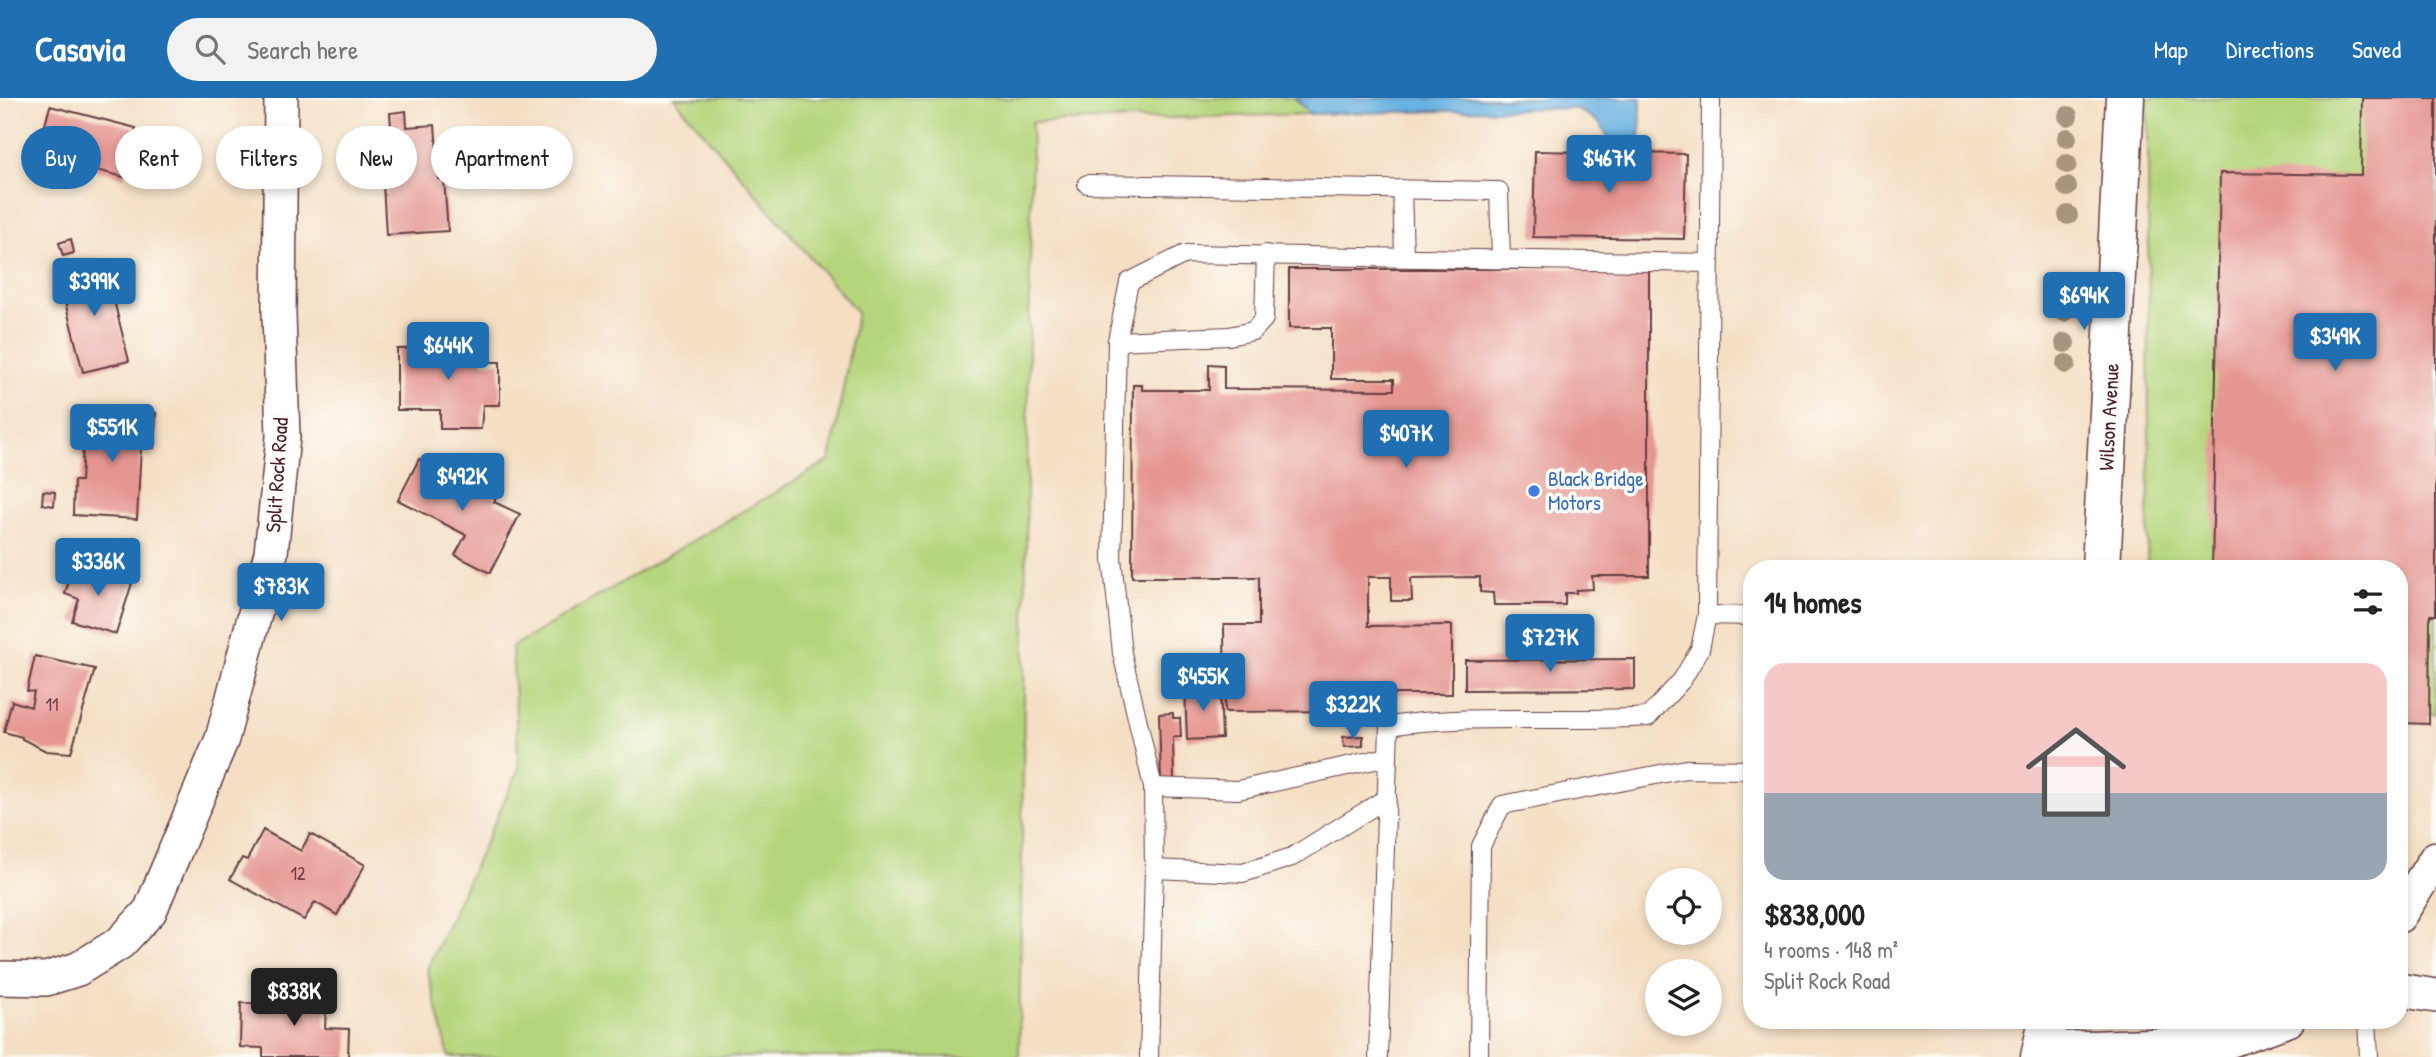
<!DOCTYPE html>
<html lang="en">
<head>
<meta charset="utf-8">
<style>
	body { margin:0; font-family:"Patrick Hand",sans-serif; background:#f2f2f2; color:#222; height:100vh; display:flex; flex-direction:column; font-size:26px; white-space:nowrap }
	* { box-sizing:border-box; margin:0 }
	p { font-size:23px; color:#767676 }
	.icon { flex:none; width:38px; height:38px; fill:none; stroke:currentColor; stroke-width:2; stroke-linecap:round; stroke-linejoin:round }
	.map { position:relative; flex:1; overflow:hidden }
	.sheet { position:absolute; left:1743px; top:462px; width:665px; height:469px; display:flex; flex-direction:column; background:#fff; border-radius:28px; box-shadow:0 4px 10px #0003 }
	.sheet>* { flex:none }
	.banner { position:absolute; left:21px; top:28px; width:665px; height:63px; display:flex; gap:14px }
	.fabs { position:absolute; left:1645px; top:770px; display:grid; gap:14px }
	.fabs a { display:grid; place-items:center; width:77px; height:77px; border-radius:50%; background:#fff; box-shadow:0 4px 10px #0003; font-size:35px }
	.price { position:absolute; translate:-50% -60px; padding:0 16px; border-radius:7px; background:#1f6fb2; color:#fff; font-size:23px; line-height:46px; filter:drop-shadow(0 2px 4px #0008) }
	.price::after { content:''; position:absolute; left:50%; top:42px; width:21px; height:16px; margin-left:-10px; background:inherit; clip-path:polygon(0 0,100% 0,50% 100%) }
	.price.current { background:#222; color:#fff }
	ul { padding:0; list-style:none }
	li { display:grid; align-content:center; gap:14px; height:371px; padding:0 21px }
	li+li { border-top:2px solid #e0e0e0 }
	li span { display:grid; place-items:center; height:217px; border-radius:21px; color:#555 }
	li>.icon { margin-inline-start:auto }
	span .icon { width:126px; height:126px; fill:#fffc; stroke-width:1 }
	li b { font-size:30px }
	h2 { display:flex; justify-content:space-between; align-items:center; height:84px; padding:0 21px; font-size:30px }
	.chip { padding:0 24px; border-radius:32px; background:#fff; box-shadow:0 4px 10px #0003; font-size:24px; line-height:63px }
	.chip.current { background:#1f6fb2; color:#fff }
	header { display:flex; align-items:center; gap:42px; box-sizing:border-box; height:98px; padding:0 35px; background:#1f6fb2; color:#fff }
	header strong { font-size:33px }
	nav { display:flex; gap:38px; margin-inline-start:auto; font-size:24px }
	.search { width:490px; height:63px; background:#f2f2f2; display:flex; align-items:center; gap:18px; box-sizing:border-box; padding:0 24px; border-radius:38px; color:#767676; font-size:26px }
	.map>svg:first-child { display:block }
</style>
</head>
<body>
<header>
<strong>Casavia</strong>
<div class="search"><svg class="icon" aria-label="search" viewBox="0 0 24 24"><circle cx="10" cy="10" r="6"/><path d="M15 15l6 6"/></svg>Search here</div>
<nav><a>Map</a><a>Directions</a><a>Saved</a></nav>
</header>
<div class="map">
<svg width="2436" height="959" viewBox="0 0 2436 959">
	<rect width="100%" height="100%" fill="#fdfcf7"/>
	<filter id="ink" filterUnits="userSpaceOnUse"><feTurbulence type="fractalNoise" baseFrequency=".0143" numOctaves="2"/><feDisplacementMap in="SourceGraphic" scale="14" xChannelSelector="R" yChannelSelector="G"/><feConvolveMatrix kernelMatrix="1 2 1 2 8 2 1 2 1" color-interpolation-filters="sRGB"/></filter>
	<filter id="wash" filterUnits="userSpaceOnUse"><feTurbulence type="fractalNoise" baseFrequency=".00686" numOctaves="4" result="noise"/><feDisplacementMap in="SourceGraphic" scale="28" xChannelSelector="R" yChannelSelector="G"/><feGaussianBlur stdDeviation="1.57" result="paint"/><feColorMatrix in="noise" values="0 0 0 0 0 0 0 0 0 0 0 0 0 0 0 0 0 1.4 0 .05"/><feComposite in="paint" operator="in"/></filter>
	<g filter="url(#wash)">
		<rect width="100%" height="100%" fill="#f4dfc4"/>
		<!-- green -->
		<g fill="#b5d57c" stroke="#807a54" stroke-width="2">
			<path d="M674 0H1295L1310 16 1032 24 1019 959H449L427 871 519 671 512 549 830 362 857 214Z"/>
			<path d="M2148 0H2436V616L2399 611V471H2147L2149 385Z"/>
		</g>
		<!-- water -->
		<path fill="#68b1e0" stroke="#596886" stroke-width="2" d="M1295 0H1641L1640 51 1610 53C1608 26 1595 20 1573 10L1310 16Z"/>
		<g id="blocks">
			<!-- building -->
			<g fill="#e59691">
				<path d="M2362 0H2436V517H2430L2429 626 2399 625V471H2212L2220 75 2361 77Z"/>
				<path d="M50 8 136 30 124 79 37 57Z"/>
				<path d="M406 13 407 29 435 27 439 81 444 82 448 133 386 137 383 86 395 85 390 15Z"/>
				<path d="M1535 53 1686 56 1684 141 1533 139Z"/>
				<path d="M71 141 74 155 63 158 59 145Z"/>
				<path d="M105 166 129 263 83 274 58 177Z"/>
				<path d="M1289 171H1649V478H1592L1593 491 1576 492V495H1565V507H1494L1493 495 1480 494V479L1411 480 1412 503H1391V479H1368V528L1452 527V596H1343L1344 613 1225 614 1224 527H1259V479H1132L1133 287H1142V292H1209V266L1224 267V291L1394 292V281H1331V230H1289Z"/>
				<path d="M435 243H482V264H500V307H483L481 331H440V312H397V251L434 250Z"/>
				<path d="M85 314 135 317 136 314 156 315 154 350H141L137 421 73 417 74 383H81Z"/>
				<path d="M419 361 496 400 494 404 520 416 490 475 455 457 466 437 398 402Z"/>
				<path d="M43 393 55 394 54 408 42 406Z"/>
				<path d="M74 466 98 474H108L107 477 132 485 116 536 72 523 79 501 65 496Z"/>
				<path d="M35 558 95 571 71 655 46 653 22 641V639L4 634 12 603 31 609 34 594 27 593Z"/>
				<path d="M1635 561V591L1465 592V562Z"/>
				<path d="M1220 589 1222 640 1187 642 1185 590Z"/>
				<path d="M1173 615V620H1180L1181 639H1173L1174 682 1161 683 1159 616Z"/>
				<path d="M1363 638V648L1344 649 1343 639Z"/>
				<path d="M263 732 301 753 310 736 365 767 337 817 315 804 304 822 230 781 242 760 247 762Z"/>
				<path d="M304 890 327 891V902L334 903V912H326L325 930 349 931 348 959H263V950L240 949 241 905 303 907Z"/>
			</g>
		</g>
	</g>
	<g filter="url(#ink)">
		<use href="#blocks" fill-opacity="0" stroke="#643c42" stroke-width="2"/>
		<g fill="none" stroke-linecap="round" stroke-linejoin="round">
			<defs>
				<g id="service">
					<path d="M1087 86 1499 93 1501 161"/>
					<path d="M1402 91 1404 159"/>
					<path d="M1117 243 1229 238 1253 233 1264 221 1266 156"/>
					<path d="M1707 517 1752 518"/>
					<path d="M1153 689 1238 692 1388 659"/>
					<path d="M1154 771 1243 775 1292 759 1387 700"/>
					<path d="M2367 922 2369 959"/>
					<path d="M1149 959 1154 771 1153 689 1122 555 1112 460 1117 243 1129 184 1185 156 1710 165"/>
					<path d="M1378 959 1389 628C1475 615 1562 625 1648 619L1682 582 1700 551 1707 517 1711 0"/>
					<path d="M1479 959 1481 748 1502 707 1686 671 1752 672"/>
				</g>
				<g id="minor">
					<path d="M2399 818 2436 760"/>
					<path d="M0 880 46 881 78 871 120 845 150 813 222 641 271 455 283 339 279 216 281 0"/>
					<path d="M2399 892 2436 898"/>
					<path d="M2043 951 2223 945 2288 922"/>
				</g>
				<g id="secondary">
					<path d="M2101 471 2125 0"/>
					<path d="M2040 959 2048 922"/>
				</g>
			</defs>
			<!-- service casing -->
			<use href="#service" stroke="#643c42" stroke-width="20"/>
			<!-- minor casing -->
			<use href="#minor" stroke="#643c42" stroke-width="36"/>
			<!-- secondary casing -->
			<use href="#secondary" stroke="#643c42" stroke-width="41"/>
			<!-- service -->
			<use href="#service" stroke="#fff" stroke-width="18"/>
			<!-- minor -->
			<use href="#minor" stroke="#fff" stroke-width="33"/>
			<!-- secondary -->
			<use href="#secondary" stroke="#fff" stroke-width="38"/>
		</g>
		<!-- trees -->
		<g fill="#a8947d">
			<circle cx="2068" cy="18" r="10"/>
			<circle cx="2067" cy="40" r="10"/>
			<circle cx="2067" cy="66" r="10"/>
			<circle cx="2067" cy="89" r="10"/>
			<circle cx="2068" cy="117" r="10"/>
			<circle cx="2064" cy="214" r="10"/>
			<circle cx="2065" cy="245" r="10"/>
			<circle cx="2066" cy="266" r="10"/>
		</g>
	</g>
	<!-- markers -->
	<circle fill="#3f7fe0" stroke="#fdfcf7" stroke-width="2.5" cx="1534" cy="393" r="7"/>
	<g text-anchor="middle" stroke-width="7" stroke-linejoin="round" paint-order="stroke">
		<!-- number labels -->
		<g font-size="18" fill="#713d44">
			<text x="52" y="613">11</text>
			<text x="298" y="782">12</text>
		</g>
		<!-- street labels -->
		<g font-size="21" fill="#4a1f2b" stroke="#fdfcf7">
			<text transform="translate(2109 319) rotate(-87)" y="7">Wilson Avenue</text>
			<text transform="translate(277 377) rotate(-86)" y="7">Split Rock Road</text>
		</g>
		<!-- shop labels -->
		<g font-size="21" fill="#366cbe" stroke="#fdfcf7" text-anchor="start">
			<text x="1548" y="388">Black Bridge<tspan x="1548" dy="24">Motors</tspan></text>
		</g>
	</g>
</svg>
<div class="fabs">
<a><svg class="icon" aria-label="locate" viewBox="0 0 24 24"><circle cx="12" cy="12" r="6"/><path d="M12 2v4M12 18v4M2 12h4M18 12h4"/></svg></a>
<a><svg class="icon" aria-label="layers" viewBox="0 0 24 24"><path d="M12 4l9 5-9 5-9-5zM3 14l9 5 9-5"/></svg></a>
</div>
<b class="price" style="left:1609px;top:97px">$467K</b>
<b class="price" style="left:94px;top:220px">$399K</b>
<b class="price" style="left:2084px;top:234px">$694K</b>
<b class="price" style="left:2335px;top:275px">$349K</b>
<b class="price" style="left:448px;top:284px">$644K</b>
<b class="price" style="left:112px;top:366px">$551K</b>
<b class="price" style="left:1406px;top:372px">$407K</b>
<b class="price" style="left:462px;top:415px">$492K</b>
<b class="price" style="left:98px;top:500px">$336K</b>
<b class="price" style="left:281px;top:525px">$783K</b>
<b class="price" style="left:1550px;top:576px">$727K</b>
<b class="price" style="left:1203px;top:615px">$455K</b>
<b class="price" style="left:1353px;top:643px">$322K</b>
<b class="price current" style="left:294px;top:930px">$838K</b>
<div class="banner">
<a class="chip current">Buy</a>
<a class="chip">Rent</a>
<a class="chip">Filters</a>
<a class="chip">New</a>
<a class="chip">Apartment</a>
</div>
<section class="sheet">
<h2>14 homes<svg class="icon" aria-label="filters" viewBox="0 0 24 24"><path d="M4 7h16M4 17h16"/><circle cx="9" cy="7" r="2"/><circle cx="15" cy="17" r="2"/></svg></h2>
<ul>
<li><span style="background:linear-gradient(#f6c9c9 60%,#9aa5b1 0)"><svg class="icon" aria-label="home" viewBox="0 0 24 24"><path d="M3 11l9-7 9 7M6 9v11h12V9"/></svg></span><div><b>$838,000</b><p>4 rooms · 148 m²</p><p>Split Rock Road</p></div></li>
</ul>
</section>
</div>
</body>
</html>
